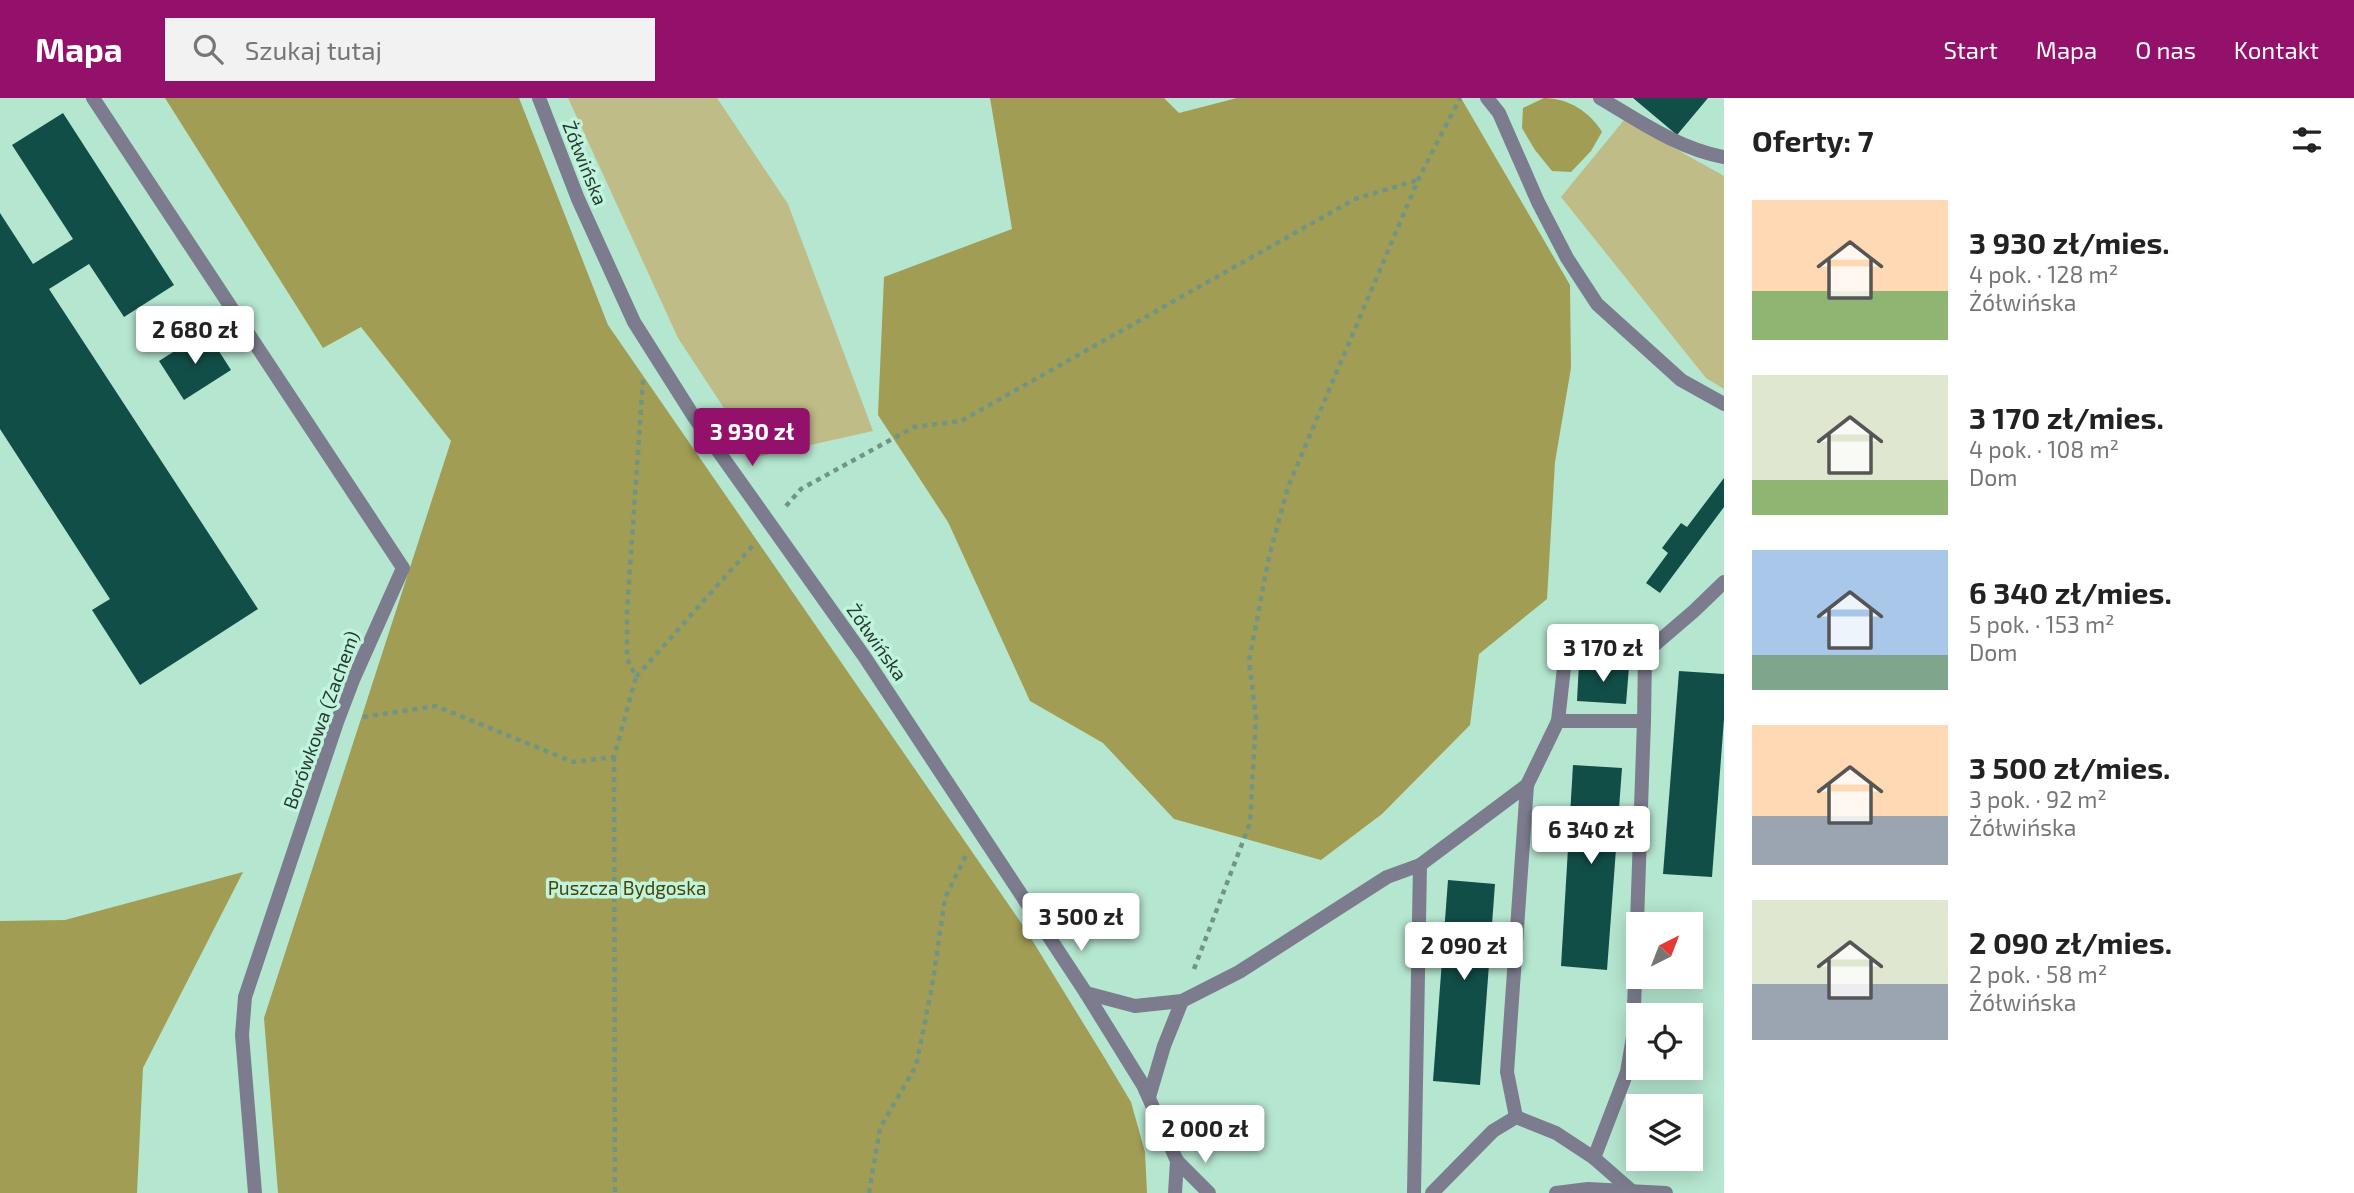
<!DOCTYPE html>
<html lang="pl">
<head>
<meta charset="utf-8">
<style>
	body { margin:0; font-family:"Exo 2",sans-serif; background:#f2f2f2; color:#222; height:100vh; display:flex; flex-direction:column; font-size:26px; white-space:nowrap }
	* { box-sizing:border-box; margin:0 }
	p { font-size:23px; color:#767676 }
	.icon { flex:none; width:38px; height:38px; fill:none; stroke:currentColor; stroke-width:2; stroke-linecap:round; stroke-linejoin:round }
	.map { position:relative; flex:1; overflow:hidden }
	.sheet { display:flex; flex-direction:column; background:#fff; width:630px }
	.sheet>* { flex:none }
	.needle { width:46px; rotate:42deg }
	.tools { position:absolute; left:1626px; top:814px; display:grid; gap:14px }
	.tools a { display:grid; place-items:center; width:77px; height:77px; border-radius:0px; background:#fff; box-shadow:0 4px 18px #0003; font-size:35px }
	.price { position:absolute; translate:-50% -60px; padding:0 16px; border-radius:7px; background:#fff; color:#222; font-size:23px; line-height:46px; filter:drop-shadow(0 2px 4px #0008) }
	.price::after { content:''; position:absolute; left:50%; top:42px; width:21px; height:16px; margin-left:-10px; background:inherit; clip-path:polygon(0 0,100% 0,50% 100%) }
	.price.active { background:#94116b; color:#fff }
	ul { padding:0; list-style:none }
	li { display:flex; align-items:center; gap:21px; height:175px; padding:0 28px }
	li span { display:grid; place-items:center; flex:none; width:196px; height:140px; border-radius:0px; color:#555 }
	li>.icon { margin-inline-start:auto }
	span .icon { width:84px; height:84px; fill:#fffc; stroke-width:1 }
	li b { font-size:30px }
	h2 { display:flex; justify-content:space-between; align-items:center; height:84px; padding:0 28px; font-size:30px }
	header { display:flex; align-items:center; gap:42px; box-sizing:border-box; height:98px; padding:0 35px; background:#94116b; color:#fff }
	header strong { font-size:33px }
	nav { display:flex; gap:38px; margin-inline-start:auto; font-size:24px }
	.search { width:490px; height:63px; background:#f2f2f2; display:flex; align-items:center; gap:18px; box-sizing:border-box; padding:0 24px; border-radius:0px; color:#767676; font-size:26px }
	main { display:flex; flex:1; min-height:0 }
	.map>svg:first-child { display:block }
</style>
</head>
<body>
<header>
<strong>Mapa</strong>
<div class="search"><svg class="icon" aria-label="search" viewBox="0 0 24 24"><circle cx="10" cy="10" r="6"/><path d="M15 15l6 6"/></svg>Szukaj tutaj</div>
<nav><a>Start</a><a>Mapa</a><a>O nas</a><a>Kontakt</a></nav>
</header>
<main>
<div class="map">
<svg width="1724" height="1095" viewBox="0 0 1724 1095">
	<rect width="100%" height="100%" fill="#b5e6d0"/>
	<!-- green -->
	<g fill="#bfbc87">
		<path d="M568 0H717L788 106 873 333 756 359 678 240Z"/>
		<path d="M1624 22 1724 78V291L1706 280 1561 99Z"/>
	</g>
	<!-- forest -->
	<g fill="#a19d54">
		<path d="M165 0H519L608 227 1024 829 1101 954 1131 1004 1145 1054 1147 1095H278L264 920 451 343 361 229 323 250Z"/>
		<path d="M990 0H1164L1179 15 1237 0H1461L1570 187 1571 270 1555 364 1547 501 1479 556 1470 627 1382 716 1321 762 1174 721 1103 645 1030 603 948 424 878 317 884 179 1012 131Z"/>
		<path d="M1544 0C1568 0 1590 14 1602 34L1591 53 1571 74 1552 73 1535 52 1522 30 1523 10Z"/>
		<path d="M243 774 143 970 137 1095H0V823L65 822Z"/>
	</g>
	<!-- building -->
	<g fill="#124e48">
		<path d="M1633 0H1708L1677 37Z"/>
		<path d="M63 15 174 187 124 219 89 166 49 191 258 511 140 587 92 512 110 501 0 331V115L33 166 73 141 12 47Z"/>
		<path d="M206 233 231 272 184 302 159 263Z"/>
		<path d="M1724 380V409L1660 495 1646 485 1668 455 1662 450 1681 425 1687 429Z"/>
		<path d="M1579 565 1629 569 1626 606 1577 603Z"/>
		<path d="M1679 573 1724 576V621L1712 779 1663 776Z"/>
		<path d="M1573 667 1622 670 1607 872 1561 868Z"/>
		<path d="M1448 782 1495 786 1480 987 1433 983Z"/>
	</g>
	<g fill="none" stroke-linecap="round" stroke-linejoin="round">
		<!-- path -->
		<g stroke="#719585" stroke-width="4.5" stroke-dasharray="5 5" stroke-linecap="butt">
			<path d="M643 282 627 513V561L636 579 756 444"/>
			<path d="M786 408 801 391 914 329 961 323 1355 101 1418 82"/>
			<path d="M363 619 436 608 573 664 614 659 636 579"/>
			<path d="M614 659 615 1095"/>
			<path d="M1194 871 1250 725 1256 619 1249 563 1269 459 1288 389 1418 82 1460 0"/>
			<path d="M869 1095 880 1030 916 968 932 889 945 800 966 757"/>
		</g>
		<!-- service -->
		<g stroke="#7c7c8e" stroke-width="14">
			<path d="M93 0 403 470 353 582 337 624 245 899 242 937 255 1095"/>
			<path d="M1487 0 1499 15 1538 104 1567 160 1597 206 1681 282 1724 306"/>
			<path d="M1600 0C1639 23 1679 51 1724 59"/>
			<path d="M1558 623 1566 552 1645 555"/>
			<path d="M1527 687 1507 974 1516 1019 1556 1035 1594 1060 1634 1095"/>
			<path d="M1086 895 1135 908 1182 903 1239 874 1387 779 1420 767"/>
			<path d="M1149 999 1164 948 1182 903"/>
			<path d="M1594 1060 1627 974 1633 939 1644 623"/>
			<path d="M1414 1095 1420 767 1527 687 1558 623H1644L1645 555 1694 513 1724 484"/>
			<path d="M1432 1095 1493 1033 1516 1019"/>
		</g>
		<!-- minor -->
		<g stroke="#7c7c8e" stroke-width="14">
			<path d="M539 0 578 101 634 224 694 319 864 558 1086 895 1143 987 1177 1063 1209 1095"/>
			<path d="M1175 1095 1177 1063"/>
			<path d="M1556 1095 1588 1091 1666 1095"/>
		</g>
	</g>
	<g text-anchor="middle" stroke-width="7" stroke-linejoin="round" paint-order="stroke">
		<!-- street labels -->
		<g font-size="19" fill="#253931" stroke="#c1f4dd">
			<text transform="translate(585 65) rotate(68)" y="7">Żółwińska</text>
			<text transform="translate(877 544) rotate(55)" y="7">Żółwińska</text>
			<text transform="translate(321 622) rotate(-70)" y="7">Borówkowa (Zachem)</text>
		</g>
		<!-- park labels -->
		<g font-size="19" fill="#484409" stroke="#c1f4dd">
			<text x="627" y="797">Puszcza Bydgoska</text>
		</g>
	</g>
</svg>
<div class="tools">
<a><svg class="needle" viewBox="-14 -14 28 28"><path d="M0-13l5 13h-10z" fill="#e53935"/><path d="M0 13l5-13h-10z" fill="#767676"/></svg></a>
<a><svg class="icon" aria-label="locate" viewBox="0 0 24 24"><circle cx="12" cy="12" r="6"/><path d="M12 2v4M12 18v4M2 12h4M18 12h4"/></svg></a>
<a><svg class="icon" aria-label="layers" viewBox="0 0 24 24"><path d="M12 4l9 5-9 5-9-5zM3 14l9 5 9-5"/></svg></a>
</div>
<b class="price" style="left:195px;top:268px">2 680 zł</b>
<b class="price active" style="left:752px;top:370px">3 930 zł</b>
<b class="price" style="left:1603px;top:586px">3 170 zł</b>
<b class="price" style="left:1591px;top:768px">6 340 zł</b>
<b class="price" style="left:1081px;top:855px">3 500 zł</b>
<b class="price" style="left:1464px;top:884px">2 090 zł</b>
<b class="price" style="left:1205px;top:1067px">2 000 zł</b>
</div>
<section class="sheet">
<h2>Oferty: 7<svg class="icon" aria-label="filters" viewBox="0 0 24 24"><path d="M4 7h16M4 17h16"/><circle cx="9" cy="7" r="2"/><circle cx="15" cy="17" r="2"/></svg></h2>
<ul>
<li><span style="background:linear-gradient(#ffd9b3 65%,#8fb573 0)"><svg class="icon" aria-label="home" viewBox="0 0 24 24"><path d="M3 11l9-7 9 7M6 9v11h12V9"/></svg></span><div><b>3 930 zł/mies.</b><p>4 pok. · 128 m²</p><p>Żółwińska</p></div></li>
<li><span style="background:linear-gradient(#dfe7d0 75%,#8fb573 0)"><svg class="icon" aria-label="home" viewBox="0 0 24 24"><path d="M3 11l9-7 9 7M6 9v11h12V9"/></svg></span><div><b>3 170 zł/mies.</b><p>4 pok. · 108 m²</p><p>Dom</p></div></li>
<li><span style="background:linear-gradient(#a9c7e8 75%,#7fa58c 0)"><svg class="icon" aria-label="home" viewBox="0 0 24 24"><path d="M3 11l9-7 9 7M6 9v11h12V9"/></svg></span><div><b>6 340 zł/mies.</b><p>5 pok. · 153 m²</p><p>Dom</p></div></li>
<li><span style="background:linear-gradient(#ffd9b3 65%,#9aa5b1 0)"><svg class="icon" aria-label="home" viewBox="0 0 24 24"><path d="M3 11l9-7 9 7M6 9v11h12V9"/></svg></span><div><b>3 500 zł/mies.</b><p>3 pok. · 92 m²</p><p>Żółwińska</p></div></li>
<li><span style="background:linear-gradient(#dfe7d0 60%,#9aa5b1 0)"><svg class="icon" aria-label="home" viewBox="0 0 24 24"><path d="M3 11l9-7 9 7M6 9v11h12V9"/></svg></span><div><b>2 090 zł/mies.</b><p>2 pok. · 58 m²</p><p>Żółwińska</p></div></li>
</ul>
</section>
</main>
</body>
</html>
